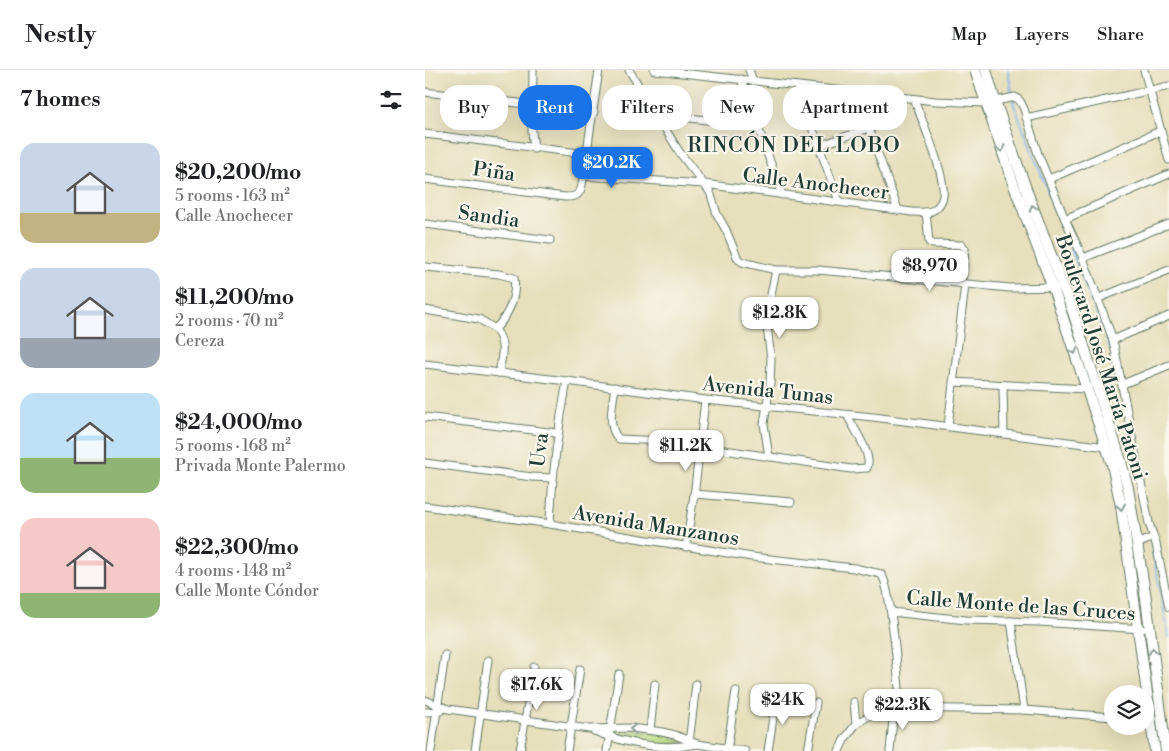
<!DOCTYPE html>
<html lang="en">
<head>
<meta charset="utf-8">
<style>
	body { margin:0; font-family:"Libre Bodoni",serif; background:#f6f6f6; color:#202124; height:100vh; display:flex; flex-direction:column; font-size:19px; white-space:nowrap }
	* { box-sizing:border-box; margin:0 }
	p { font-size:16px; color:#757577 }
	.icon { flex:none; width:28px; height:28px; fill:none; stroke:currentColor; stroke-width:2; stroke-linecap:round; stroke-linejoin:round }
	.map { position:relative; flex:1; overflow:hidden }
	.side { display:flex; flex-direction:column; background:#fff; width:425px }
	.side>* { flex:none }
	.top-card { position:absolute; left:15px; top:15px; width:475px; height:45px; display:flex; gap:10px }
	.fabs { position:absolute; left:679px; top:615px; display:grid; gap:10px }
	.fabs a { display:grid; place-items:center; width:50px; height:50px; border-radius:50%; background:#fff; box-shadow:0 5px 20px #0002; font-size:25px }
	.price { position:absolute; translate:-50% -42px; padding:0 11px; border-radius:10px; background:#fff; color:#222; font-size:16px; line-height:32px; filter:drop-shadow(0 1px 2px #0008) }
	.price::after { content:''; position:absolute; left:50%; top:30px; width:15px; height:11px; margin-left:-8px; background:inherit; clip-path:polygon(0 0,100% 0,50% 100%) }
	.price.on { background:#1a73e8; color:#fff }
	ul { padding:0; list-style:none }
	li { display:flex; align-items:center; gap:15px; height:125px; padding:0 20px }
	li span { display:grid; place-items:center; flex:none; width:140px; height:100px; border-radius:15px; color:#555 }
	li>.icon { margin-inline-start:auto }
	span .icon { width:60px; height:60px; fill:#fffc; stroke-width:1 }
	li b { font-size:21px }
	h2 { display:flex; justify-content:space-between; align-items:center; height:60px; padding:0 20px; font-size:21px }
	.tag { padding:0 18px; border-radius:20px; background:#fff; box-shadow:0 5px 20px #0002; font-size:18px; line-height:45px }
	.tag.on { background:#1a73e8; color:#fff }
	header { display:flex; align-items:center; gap:30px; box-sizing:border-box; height:70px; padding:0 25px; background:#fff; border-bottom:1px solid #e0e0e0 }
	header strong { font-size:24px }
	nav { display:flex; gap:28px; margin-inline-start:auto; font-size:18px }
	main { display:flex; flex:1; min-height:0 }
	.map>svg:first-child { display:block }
</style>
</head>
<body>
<header>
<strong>Nestly</strong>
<nav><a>Map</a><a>Layers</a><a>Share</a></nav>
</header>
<main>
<section class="side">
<h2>7 homes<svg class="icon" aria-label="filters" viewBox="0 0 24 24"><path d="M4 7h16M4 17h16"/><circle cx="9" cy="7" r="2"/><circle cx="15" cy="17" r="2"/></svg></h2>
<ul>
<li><span style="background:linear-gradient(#c9d6e8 70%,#c2b280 0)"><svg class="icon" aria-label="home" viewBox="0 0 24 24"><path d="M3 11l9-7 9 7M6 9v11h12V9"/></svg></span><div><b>$20,200/mo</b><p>5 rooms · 163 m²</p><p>Calle Anochecer</p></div></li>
<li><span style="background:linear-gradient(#c9d6e8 70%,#9aa5b1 0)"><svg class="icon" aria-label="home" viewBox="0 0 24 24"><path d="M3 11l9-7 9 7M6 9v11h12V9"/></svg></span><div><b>$11,200/mo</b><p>2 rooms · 70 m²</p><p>Cereza</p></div></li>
<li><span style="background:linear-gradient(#bfe0f5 65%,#8fb573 0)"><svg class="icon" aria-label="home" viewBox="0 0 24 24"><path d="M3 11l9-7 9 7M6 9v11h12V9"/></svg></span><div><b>$24,000/mo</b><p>5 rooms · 168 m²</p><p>Privada Monte Palermo</p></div></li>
<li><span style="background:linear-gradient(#f6c9c9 75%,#8fb573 0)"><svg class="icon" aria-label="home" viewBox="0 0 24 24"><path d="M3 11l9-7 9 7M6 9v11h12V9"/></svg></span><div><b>$22,300/mo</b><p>4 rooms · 148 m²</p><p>Calle Monte Cóndor</p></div></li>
</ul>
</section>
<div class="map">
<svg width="744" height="681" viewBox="0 0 744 681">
	<rect width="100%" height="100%" fill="#fbf7ec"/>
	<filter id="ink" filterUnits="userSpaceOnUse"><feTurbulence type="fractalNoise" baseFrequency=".02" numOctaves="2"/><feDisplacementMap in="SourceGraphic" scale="10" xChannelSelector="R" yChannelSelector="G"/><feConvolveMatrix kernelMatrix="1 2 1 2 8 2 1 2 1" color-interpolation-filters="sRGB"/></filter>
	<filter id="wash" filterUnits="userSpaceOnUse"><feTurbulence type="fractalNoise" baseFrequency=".0096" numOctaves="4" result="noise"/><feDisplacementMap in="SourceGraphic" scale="20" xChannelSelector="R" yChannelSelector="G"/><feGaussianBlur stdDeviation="1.12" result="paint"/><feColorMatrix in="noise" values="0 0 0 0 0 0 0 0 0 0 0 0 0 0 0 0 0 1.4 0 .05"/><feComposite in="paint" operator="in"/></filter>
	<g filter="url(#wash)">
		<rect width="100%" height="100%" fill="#e5dfbb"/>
		<!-- green -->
		<path fill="#b6d77f" stroke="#6a8a5a" d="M210 661 240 664 259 672C227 677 214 674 185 662Z"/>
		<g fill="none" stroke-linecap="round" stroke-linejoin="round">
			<!-- stream -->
			<g stroke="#7eb2eb" stroke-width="2">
				<path d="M583 0 589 35 687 283"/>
				<path d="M726 471 744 567"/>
			</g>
		</g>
	</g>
	<g filter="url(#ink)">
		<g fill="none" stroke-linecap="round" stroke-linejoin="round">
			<defs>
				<g id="street">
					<path d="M108 0 107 62 109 79"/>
					<path d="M204 0 255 83 285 122 292 144 301 160 313 189 317 192 351 200"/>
					<path d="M229 0 511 31 561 33 590 27 595 31 599 39 613 84 640 149 658 188 688 270 724 453 731 474 744 537"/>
					<path d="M324 0 328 11"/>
					<path d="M719 0 744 90"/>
					<path d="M316 9 357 125"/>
					<path d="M372 16 414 131"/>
					<path d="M0 22 169 42"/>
					<path d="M431 22 473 140"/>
					<path d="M231 44 332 56"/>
					<path d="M601 48 744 16"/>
					<path d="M0 64 162 84"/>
					<path d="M394 76 444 58"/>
					<path d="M159 106 279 114 487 142C495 142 504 144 510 139 514 136 517 131 518 126 521 106 497 50 489 29"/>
					<path d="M0 109 140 127C150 127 155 126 157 115L174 0"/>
					<path d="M624 109 735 61"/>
					<path d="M501 142 504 172 508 174 537 175 540 179 536 214"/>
					<path d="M640 149 744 104"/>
					<path d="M0 154 125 170"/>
					<path d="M658 188 744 154"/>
					<path d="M0 197 74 204 89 208C92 227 83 246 70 259 81 273 77 286 74 303"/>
					<path d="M674 228 744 200"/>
					<path d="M0 240 54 249 70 259"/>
					<path d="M688 270 744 246"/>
					<path d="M0 294 142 311 280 330 448 347 682 377"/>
					<path d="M528 312 662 319"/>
					<path d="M698 314 744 295"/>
					<path d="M578 315 579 364"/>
					<path d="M190 317C188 333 181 357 194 369L239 371 426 399 442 398C448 385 428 357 422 345"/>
					<path d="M0 347 132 363"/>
					<path d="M682 347 701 340"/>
					<path d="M523 356 540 215"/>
					<path d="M344 387 339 354 345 314 346 289 341 249 351 200H393L585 218 631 217"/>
					<path d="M0 393 107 407 127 408"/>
					<path d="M269 424 366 432"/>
					<path d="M0 436 125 454 327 487 429 498 456 504C467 516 473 615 476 638"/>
					<path d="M125 454C127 405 133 358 142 311"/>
					<path d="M712 474 729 467"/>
					<path d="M261 477 270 418 280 330"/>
					<path d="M466 542 541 550 614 552 717 559"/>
					<path d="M586 551 599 640"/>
					<path d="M0 630 23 639 164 659 206 658 237 662 250 665 272 674 320 681"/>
					<path d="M429 632 431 654"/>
					<path d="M0 642 16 641"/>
					<path d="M225 660 230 614"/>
					<path d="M169 661C202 674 237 681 272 674"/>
					<path d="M264 673 271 614"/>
					<path d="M6 681 20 585"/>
					<path d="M50 681 63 590"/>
					<path d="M95 681 109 597"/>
					<path d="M142 681 155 599"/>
					<path d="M182 681 194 604"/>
					<path d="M302 681 311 621"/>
					<path d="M343 681 351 628"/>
					<path d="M383 681 391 633"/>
					<path d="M414 681 419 670 431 654 445 645 469 638 599 640 688 647"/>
					<path d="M465 681 469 638"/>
				</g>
				<g id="secondary">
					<path d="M550 0 588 113 628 218 687 394 696 436 730 681"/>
					<path d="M561 0 570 31 605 130 648 242 696 391 703 418 721 529 741 681"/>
				</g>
			</defs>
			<!-- street casing -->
			<use href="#street" stroke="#647663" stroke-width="9"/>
			<!-- secondary casing -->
			<use href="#secondary" stroke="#647663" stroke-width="12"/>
			<!-- street -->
			<use href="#street" stroke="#fff" stroke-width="7"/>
			<!-- secondary -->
			<use href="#secondary" stroke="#fff" stroke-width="10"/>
		</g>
		<!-- one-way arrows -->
		<defs><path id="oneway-chevron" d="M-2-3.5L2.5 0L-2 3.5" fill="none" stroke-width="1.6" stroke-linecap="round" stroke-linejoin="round" transform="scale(1.25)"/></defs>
		<g stroke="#8f9e9a">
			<use href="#oneway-chevron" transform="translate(576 79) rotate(71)"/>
			<use href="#oneway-chevron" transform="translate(608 138) rotate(-111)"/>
			<use href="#oneway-chevron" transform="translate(649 281) rotate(71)"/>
			<use href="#oneway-chevron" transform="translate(696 437) rotate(81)"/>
			<use href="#oneway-chevron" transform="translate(728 581) rotate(-97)"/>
			<use href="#oneway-chevron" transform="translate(208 659) rotate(-177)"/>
		</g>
	</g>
	<g text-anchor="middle" stroke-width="4.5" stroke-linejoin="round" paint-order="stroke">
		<!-- street labels -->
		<g font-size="20" fill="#1f3d34" stroke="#fbf7ec">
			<text transform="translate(69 101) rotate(8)" y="7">Piña</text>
			<text transform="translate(391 113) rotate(7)" y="7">Calle Anochecer</text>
			<text transform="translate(64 146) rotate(8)" y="7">Sandia</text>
			<text transform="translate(677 287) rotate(72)" y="7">Boulevard José María Patoni</text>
			<text transform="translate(343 320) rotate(6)" y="7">Avenida Tunas</text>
			<text transform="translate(114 380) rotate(-83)" y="7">Uva</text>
			<text transform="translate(231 455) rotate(9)" y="7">Avenida Manzanos</text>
			<text transform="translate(596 535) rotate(4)" y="7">Calle Monte de las Cruces</text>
		</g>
		<!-- neighbourhood labels -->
		<g font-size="21" letter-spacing="1" fill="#1f3d34" stroke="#fbf7ec">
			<text x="369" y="82">RINCÓN DEL LOBO</text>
		</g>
	</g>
</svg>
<div class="fabs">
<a><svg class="icon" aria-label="layers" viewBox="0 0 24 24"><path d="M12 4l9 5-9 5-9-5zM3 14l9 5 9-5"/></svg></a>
</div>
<b class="price on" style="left:187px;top:119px">$20.2K</b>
<b class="price" style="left:505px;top:222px">$8,970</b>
<b class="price" style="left:355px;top:269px">$12.8K</b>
<b class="price" style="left:261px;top:402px">$11.2K</b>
<b class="price" style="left:112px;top:641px">$17.6K</b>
<b class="price" style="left:358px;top:656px">$24K</b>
<b class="price" style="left:478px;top:661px">$22.3K</b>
<div class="top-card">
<a class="tag">Buy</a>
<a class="tag on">Rent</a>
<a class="tag">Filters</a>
<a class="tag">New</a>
<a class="tag">Apartment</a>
</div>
</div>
</main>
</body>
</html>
